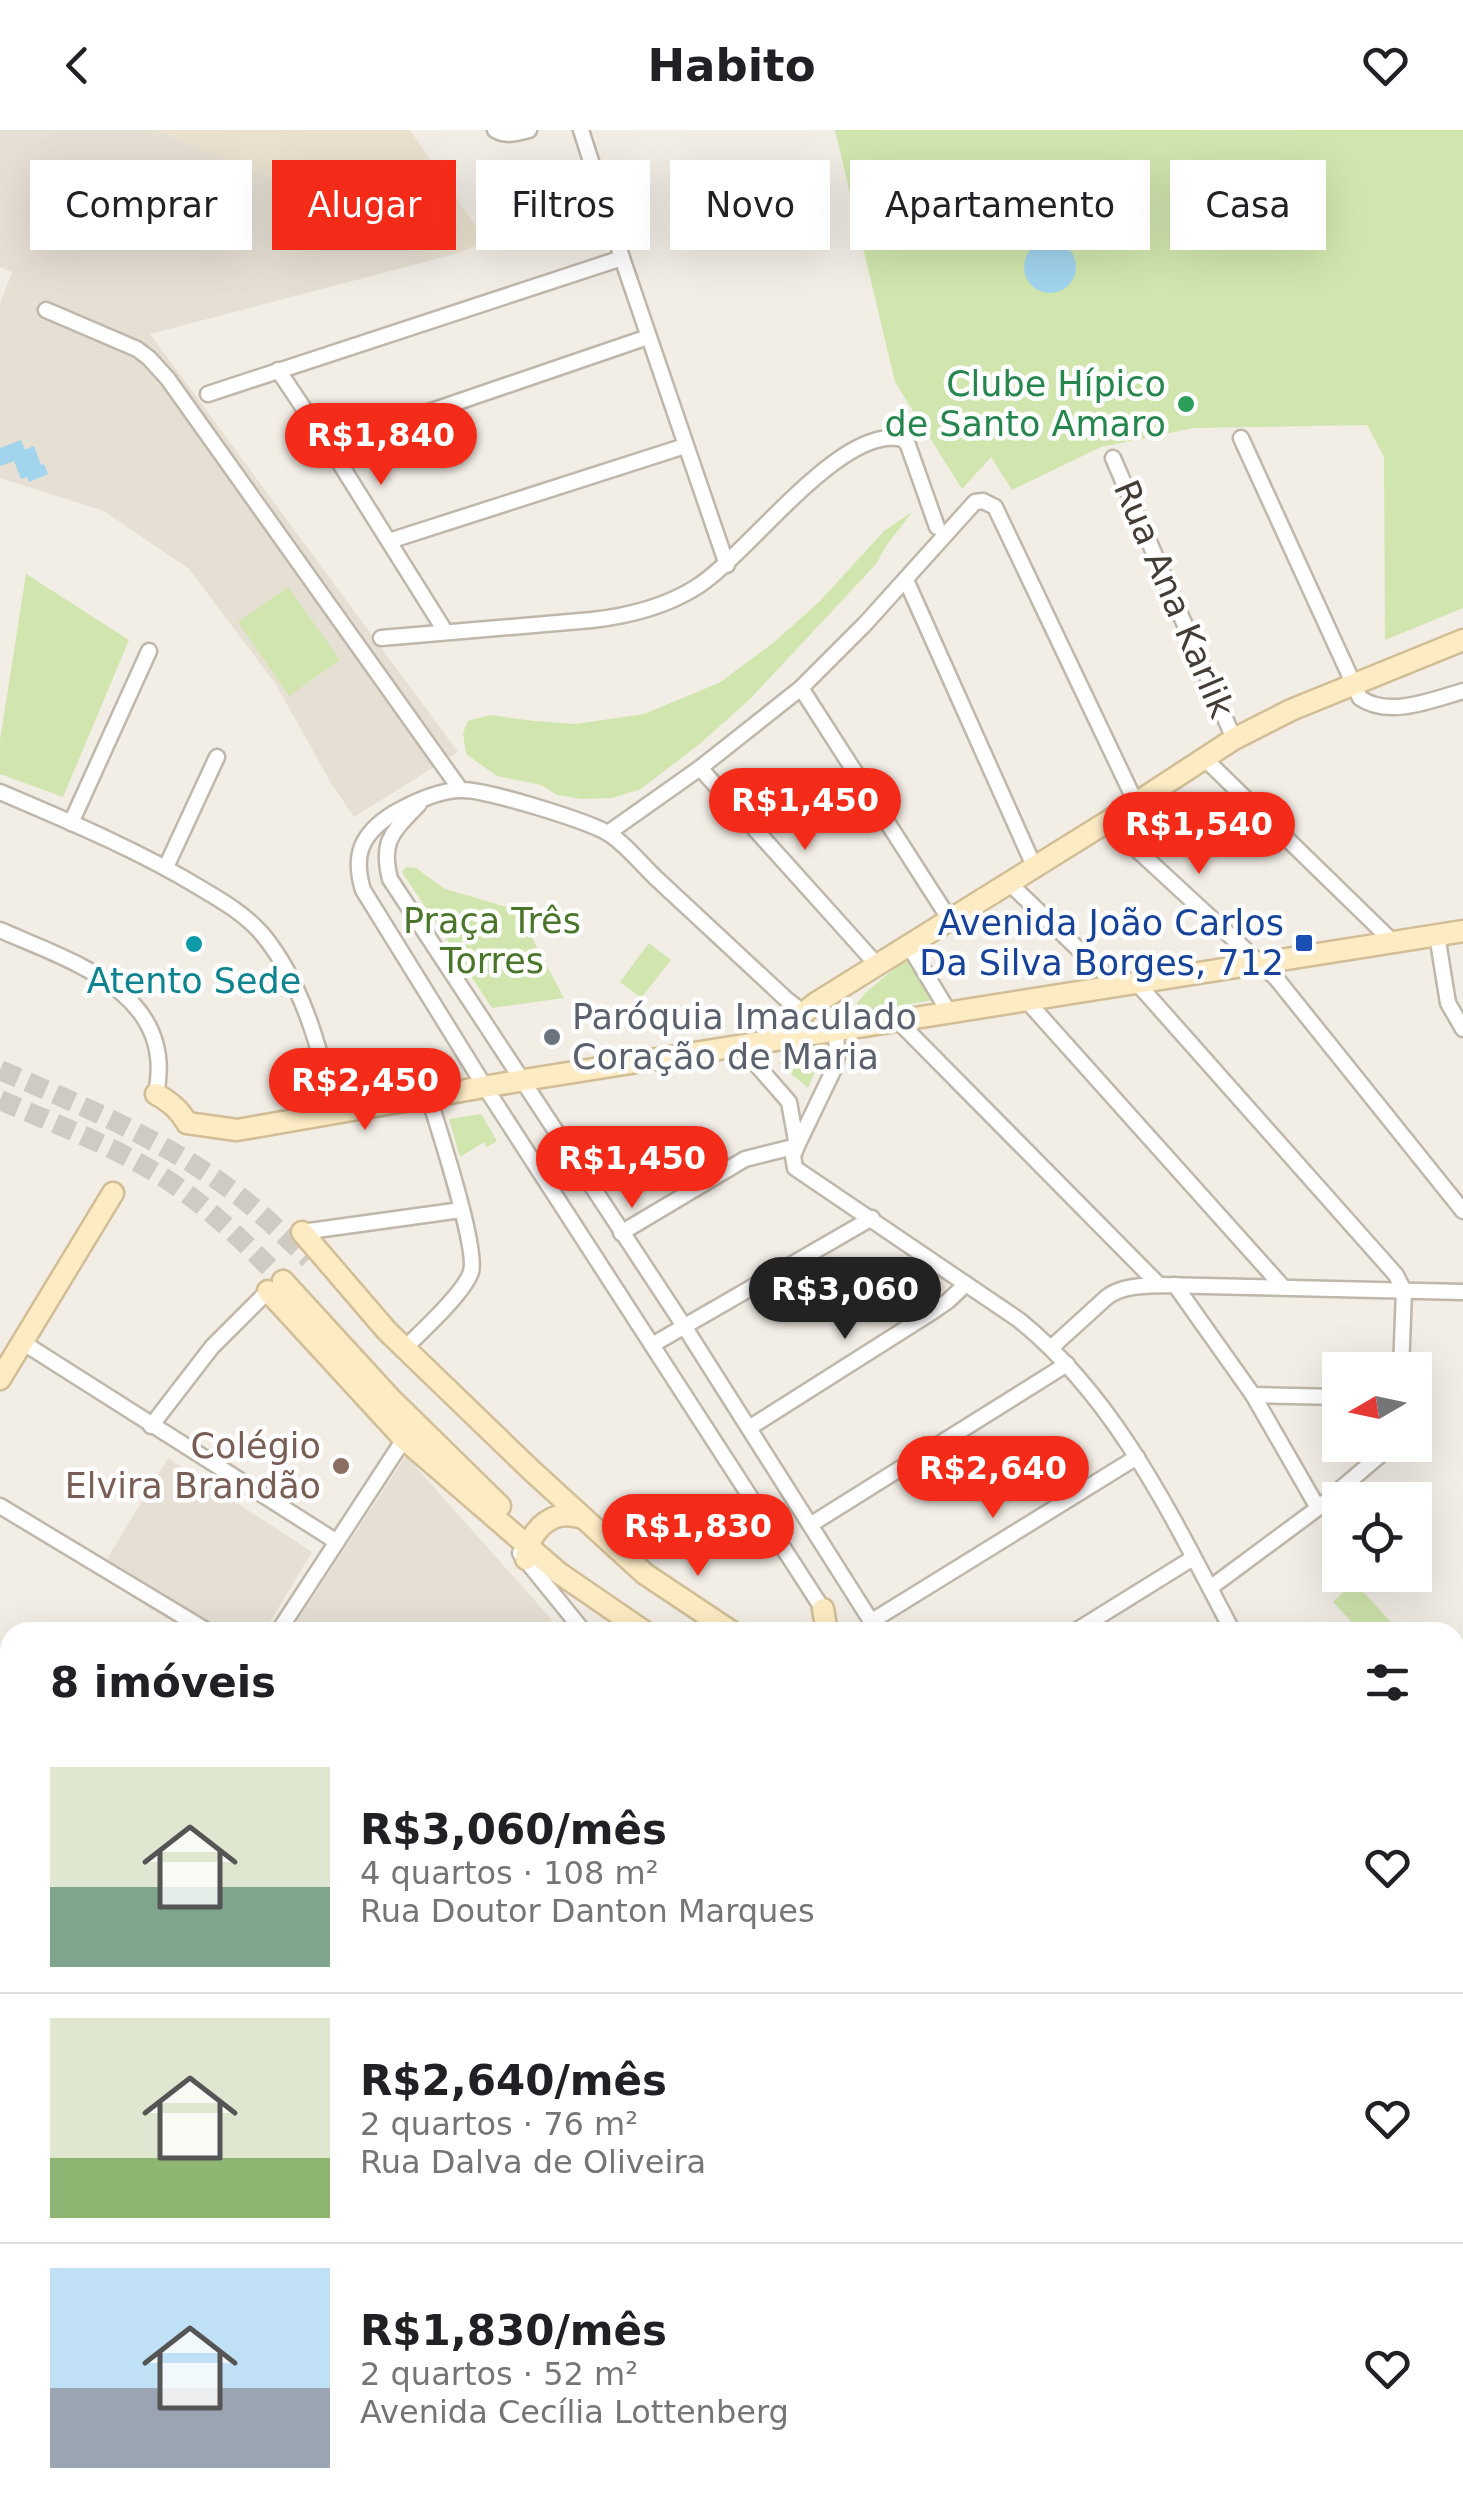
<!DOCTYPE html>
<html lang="pt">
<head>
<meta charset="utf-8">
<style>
	body { margin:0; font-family:"DejaVu Sans",sans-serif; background:#f6f6f6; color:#202124; height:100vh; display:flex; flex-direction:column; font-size:38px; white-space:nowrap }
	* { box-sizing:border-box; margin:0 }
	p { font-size:32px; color:#757577 }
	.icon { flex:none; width:55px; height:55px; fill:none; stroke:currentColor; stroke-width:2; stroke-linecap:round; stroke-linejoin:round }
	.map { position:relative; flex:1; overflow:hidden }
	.side { position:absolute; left:0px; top:1492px; width:1465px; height:892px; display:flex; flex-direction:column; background:#fff; border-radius:30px 30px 0 0; box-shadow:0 10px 40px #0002 }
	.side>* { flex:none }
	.guide { position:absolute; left:30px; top:30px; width:1405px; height:90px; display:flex; gap:20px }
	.needle { width:65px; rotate:261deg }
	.fabs { position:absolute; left:1322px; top:1222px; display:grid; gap:20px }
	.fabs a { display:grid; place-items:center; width:110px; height:110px; border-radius:0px; background:#fff; box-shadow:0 10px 40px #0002; font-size:50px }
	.price { position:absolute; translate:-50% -85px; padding:0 22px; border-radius:35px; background:#f52b19; color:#fff; font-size:32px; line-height:65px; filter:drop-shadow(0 2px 5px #0008) }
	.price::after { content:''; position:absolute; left:50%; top:60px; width:30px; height:22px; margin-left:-15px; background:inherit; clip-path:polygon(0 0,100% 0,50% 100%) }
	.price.active { background:#222; color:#fff }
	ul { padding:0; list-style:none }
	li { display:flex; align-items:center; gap:30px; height:250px; padding:0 50px }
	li+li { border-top:2px solid #e0e0e0 }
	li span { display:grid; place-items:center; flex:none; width:280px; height:200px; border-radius:0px; color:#555 }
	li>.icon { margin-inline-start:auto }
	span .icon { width:120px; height:120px; fill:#fffc; stroke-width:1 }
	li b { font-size:42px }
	h2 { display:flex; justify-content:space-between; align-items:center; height:120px; padding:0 50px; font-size:42px }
	.tag { padding:0 35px; border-radius:0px; background:#fff; box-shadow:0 10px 40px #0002; font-size:35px; line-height:90px }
	.tag.active { background:#f52b19; color:#fff }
	header { display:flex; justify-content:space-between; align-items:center; height:130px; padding:0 50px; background:#fff; font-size:45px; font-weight:600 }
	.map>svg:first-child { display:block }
</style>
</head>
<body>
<header><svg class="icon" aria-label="back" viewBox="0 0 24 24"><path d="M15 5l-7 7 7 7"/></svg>Habito<svg class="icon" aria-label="heart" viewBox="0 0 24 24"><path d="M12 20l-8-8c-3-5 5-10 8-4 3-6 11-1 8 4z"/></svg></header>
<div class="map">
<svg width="1463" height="2384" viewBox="0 0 1463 2384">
	<rect width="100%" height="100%" fill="#f2ede5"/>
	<!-- residential -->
	<g fill="#e6dfd3">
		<path d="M0 0H157L340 76 459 123 150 204 458 622 354 687 331 653 275 553 189 439 104 381 0 348V174L12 142 0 137Z"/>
		<path d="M406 1326 552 1490 545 1502H290Z"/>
		<path d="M168 1328 312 1422 264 1502H225L107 1429Z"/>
	</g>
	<!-- education -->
	<path fill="#ebe1cf" d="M157 0H410L481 104 477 115 459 123 340 76Z"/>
	<!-- green -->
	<g fill="#d1e6ae">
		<path d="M835 0H1463V478L1385 510 1384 327 1367 295 1194 298 1101 317 1012 360 991 327 962 359 895 252Z"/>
		<path d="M912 382 886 416 876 434 751 568 702 612 641 659 612 668 581 669 557 665 541 655 497 646 466 624 463 603 468 591 490 585 534 591 576 594 644 584 719 553 773 513 820 471 884 401Z"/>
		<path d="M26 444 129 510 63 667 0 644V610Z"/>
		<path d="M288 457 340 530 289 566 238 492Z"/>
		<path d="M406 737 416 738 445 759 517 780 564 868 492 878 402 742Z"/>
		<path d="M649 813 671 830 641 868 620 852Z"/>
		<path d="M909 827 934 870 861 882 857 873 866 862Z"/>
		<path d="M822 926 808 958 778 933Z"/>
		<path d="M481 984 497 1011 487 1017 484 1012 460 1027 449 989Z"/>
		<path d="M1354 1452 1392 1493 1382 1502H1361L1333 1472Z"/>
		<path d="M0 2226 10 2233V2363L0 2357Z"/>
		<path d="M30 2375H239L254 2384H44Z"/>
	</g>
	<!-- water -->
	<g fill="#a2d4ee">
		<circle cx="1050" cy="137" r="26"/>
		<path d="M21 310 25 320 34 316 41 335 44 334 48 344 29 352 27 347 21 349 14 331 0 336V318Z"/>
		<path d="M0 2036 10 2043V2233L0 2226Z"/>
		<path d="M242 2375H541L555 2384H257Z"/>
	</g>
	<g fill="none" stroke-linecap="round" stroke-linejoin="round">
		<!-- secondary-tunnel -->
		<g stroke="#cfcac2" stroke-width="20" stroke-dasharray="20 10" stroke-linecap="butt">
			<path d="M0 940C78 974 158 1007 227 1057 257 1078 282 1104 309 1129"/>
			<path d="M0 970C62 997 131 1022 186 1063 221 1089 252 1120 283 1151"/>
		</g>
		<defs>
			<g id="street">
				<path d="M495 0C507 7 517 3 529 0"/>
				<path d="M581 0 622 128 727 435"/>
				<path d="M46 180 137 219 149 228 168 249 460 659"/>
				<path d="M278 240 329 316 445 501"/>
				<path d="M208 264 622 128"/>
				<path d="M1241 308 1360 568C1389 588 1432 570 1463 561"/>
				<path d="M329 316 648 207"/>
				<path d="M1113 328 1234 609"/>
				<path d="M389 411 685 316"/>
				<path d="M906 450 1034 736"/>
				<path d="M381 508 592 490C628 486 664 477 695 458 748 426 840 293 903 309L908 315 937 397"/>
				<path d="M801 558 950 790"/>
				<path d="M1204 628 1393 812"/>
				<path d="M700 638 878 836"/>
				<path d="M0 662C68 691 138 720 202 759 224 772 246 785 263 805 304 855 320 922 336 983"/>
				<path d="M419 674C394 701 380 709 390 749L684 1196 878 1502"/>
				<path d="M1107 692 1276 848 1463 1081"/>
				<path d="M71 693 149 521"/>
				<path d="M608 703 700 638 801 558 865 494 975 372 983 371 995 377 1136 673"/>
				<path d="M166 737 217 627"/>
				<path d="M1008 752 1117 856"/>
				<path d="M0 800C73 832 177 863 156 964"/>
				<path d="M1437 805 1448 873 1463 899"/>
				<path d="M909 816 950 884"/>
				<path d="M1137 853 1396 1145 1404 1161 1401 1240"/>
				<path d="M1027 871 1283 1157"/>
				<path d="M803 882 786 869C743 829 700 789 657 749 642 735 623 711 606 702 583 690 483 658 459 660 437 661 412 673 394 683 362 703 352 724 363 760L485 957 826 1484"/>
				<path d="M898 891 1159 1155"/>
				<path d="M836 901 837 927 834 939 797 1016 793 1026 795 1038 1019 1190C1119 1271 1174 1391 1233 1502"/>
				<path d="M740 916 789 972 797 1016"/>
				<path d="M302 1102 461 1080"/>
				<path d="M621 1103 745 1029 797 1016"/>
				<path d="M1175 1155 1253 1265 1318 1378"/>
				<path d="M22 1212 337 1412"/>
				<path d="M652 1215 872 1088"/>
				<path d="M1052 1217 1107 1167C1122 1156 1141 1156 1159 1155L1463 1162"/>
				<path d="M404 1219C421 1202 464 1163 471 1142 478 1117 438 998 429 967"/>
				<path d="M1253 1265 1340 1267"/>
				<path d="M151 1296 212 1217 268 1161"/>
				<path d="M749 1298 932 1182 948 1171 966 1154"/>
				<path d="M0 1376 209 1502"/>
				<path d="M810 1395 1067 1234"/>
				<path d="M520 1423 584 1502"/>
				<path d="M1210 1458 1318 1378 1392 1315"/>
				<path d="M872 1491 1137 1327"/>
				<path d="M278 1502 404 1309"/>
				<path d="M1074 1502 1193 1428"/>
				<path d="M0 1539 10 1545"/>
				<path d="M0 1693 10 1699"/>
				<path d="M1455 1786 1463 1793"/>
				<path d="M1455 1904 1463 1915"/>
				<path d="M1455 1946 1463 1940"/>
				<path d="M1455 2166 1463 2161"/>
				<path d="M1221 2375 1227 2384"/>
				<path d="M860 2384 872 2375"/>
				<path d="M1460 2384 1463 2382"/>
			</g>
			<g id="secondary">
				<path d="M770 910 816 873 1107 692 1234 609 1291 580 1463 510"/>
				<path d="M156 964C170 972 179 979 187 993L237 1000 524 950 1463 801"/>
				<path d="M302 1102 387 1201 531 1340 645 1444 732 1502"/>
				<path d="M283 1151 391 1269 500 1376"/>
				<path d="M268 1161 404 1309 559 1443 645 1502"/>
				<path d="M0 1249 113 1063"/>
				<path d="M526 1429C527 1410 540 1391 559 1386 567 1384 576 1386 583 1388"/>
				<path d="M823 1479 827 1502"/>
				<path d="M1455 1556H1463"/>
				<path d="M1455 1592H1463"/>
				<path d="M1455 2249 1463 2259"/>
			</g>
			<g id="highway">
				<path d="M0 1873 10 1879"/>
				<path d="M0 1905 10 1910"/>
				<path d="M0 1934 10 1940"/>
				<path d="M716 2375 732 2384"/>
				<path d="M765 2375 780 2384"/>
				<path d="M800 2375 814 2384"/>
				<path d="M274 2384 278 2375"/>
			</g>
		</defs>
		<!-- street casing -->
		<use href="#street" stroke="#c0b7ab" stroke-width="19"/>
		<!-- secondary casing -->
		<use href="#secondary" stroke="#d1be96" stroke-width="25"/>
		<!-- highway casing -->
		<use href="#highway" stroke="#da9337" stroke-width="30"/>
		<!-- street -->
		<use href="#street" stroke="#fff" stroke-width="14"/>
		<!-- secondary -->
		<use href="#secondary" stroke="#fdebc4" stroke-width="20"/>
		<!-- highway -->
		<use href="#highway" stroke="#fbc067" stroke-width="25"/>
		<!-- rail -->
		<g stroke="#959595" stroke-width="4" stroke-dasharray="12 12" stroke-linecap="butt">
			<path d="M0 1986 10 1993"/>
			<path d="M611 2375 626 2384"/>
			<path d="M635 2375 649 2384"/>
		</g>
	</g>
	<!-- markers -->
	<circle fill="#2e9e5b" stroke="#fff" stroke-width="4" cx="1186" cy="274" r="10"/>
	<rect fill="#1a4fb4" stroke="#fff" stroke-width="4" x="1294" y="803" width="20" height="20" rx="5"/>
	<circle fill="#0f9aa8" stroke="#fff" stroke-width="4" cx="194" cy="814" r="10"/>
	<circle fill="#6b7280" stroke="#fff" stroke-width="4" cx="552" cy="907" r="10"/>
	<circle fill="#8d6e63" stroke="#fff" stroke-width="4" cx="341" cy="1336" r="10"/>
	<g text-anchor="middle" stroke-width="9" stroke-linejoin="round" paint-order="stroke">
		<!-- leisure labels -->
		<g font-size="35" fill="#27864d" stroke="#fff" text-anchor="end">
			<text x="1166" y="266">Clube Hípico<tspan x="1166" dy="40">de Santo Amaro</tspan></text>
		</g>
		<!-- street labels -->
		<g font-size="35" fill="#443d35" stroke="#fff">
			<text transform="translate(1174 469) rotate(67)" y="12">Rua Ana Karlik</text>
		</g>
		<!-- park labels -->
		<g font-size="35" fill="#4b752a" stroke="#fff">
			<text x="492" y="803">Praça Três<tspan x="492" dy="40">Torres</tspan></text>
		</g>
		<!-- transit labels -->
		<g font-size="35" fill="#164399" stroke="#fff" text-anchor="end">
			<text x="1284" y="805">Avenida João Carlos<tspan x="1284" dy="40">Da Silva Borges, 712</tspan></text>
		</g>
		<!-- culture labels -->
		<g font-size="35" fill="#0d838f" stroke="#fff">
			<text x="194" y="863">Atento Sede</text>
		</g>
		<!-- worship labels -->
		<g font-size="35" fill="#5b616d" stroke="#fff" text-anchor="start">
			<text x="572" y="899">Paróquia Imaculado<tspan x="572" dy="40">Coração de Maria</tspan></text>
		</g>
		<!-- education labels -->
		<g font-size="35" fill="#785e54" stroke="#fff" text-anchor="end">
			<text x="321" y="1328">Colégio<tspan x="321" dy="40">Elvira Brandão</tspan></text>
		</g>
	</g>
</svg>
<div class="fabs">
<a><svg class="needle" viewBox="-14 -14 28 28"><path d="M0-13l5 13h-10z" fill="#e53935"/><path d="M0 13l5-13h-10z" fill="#757577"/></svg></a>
<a><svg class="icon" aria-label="locate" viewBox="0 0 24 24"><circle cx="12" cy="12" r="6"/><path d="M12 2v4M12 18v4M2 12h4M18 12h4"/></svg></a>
</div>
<b class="price" style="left:381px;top:358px">R$1,840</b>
<b class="price" style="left:805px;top:723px">R$1,450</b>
<b class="price" style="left:1199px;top:747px">R$1,540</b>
<b class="price" style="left:365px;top:1003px">R$2,450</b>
<b class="price" style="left:632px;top:1081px">R$1,450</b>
<b class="price active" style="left:845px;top:1212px">R$3,060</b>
<b class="price" style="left:993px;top:1391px">R$2,640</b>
<b class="price" style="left:698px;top:1449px">R$1,830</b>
<div class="guide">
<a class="tag">Comprar</a>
<a class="tag active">Alugar</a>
<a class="tag">Filtros</a>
<a class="tag">Novo</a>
<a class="tag">Apartamento</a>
<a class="tag">Casa</a>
</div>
<section class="side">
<h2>8 imóveis<svg class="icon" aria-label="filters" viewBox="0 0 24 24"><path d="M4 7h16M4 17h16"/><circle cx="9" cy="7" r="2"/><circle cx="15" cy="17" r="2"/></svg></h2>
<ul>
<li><span style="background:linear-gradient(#dfe7d0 60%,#7fa58c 0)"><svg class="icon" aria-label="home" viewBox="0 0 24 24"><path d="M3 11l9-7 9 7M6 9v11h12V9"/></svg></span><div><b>R$3,060/mês</b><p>4 quartos · 108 m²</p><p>Rua Doutor Danton Marques</p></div><svg class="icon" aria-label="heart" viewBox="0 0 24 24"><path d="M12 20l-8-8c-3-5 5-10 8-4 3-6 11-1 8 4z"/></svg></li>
<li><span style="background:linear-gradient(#dfe7d0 70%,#8fb573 0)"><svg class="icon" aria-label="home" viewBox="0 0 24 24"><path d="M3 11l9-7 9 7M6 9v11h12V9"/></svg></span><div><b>R$2,640/mês</b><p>2 quartos · 76 m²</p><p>Rua Dalva de Oliveira</p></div><svg class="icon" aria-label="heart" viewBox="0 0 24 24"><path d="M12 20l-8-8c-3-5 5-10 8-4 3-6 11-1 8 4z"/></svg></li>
<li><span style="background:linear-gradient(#bfe0f5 60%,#9aa5b1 0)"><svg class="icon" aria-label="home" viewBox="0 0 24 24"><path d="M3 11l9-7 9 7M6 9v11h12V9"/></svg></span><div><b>R$1,830/mês</b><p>2 quartos · 52 m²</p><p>Avenida Cecília Lottenberg</p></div><svg class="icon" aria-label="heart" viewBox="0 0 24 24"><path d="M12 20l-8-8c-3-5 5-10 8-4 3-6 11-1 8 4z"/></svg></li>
</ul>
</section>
</div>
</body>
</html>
